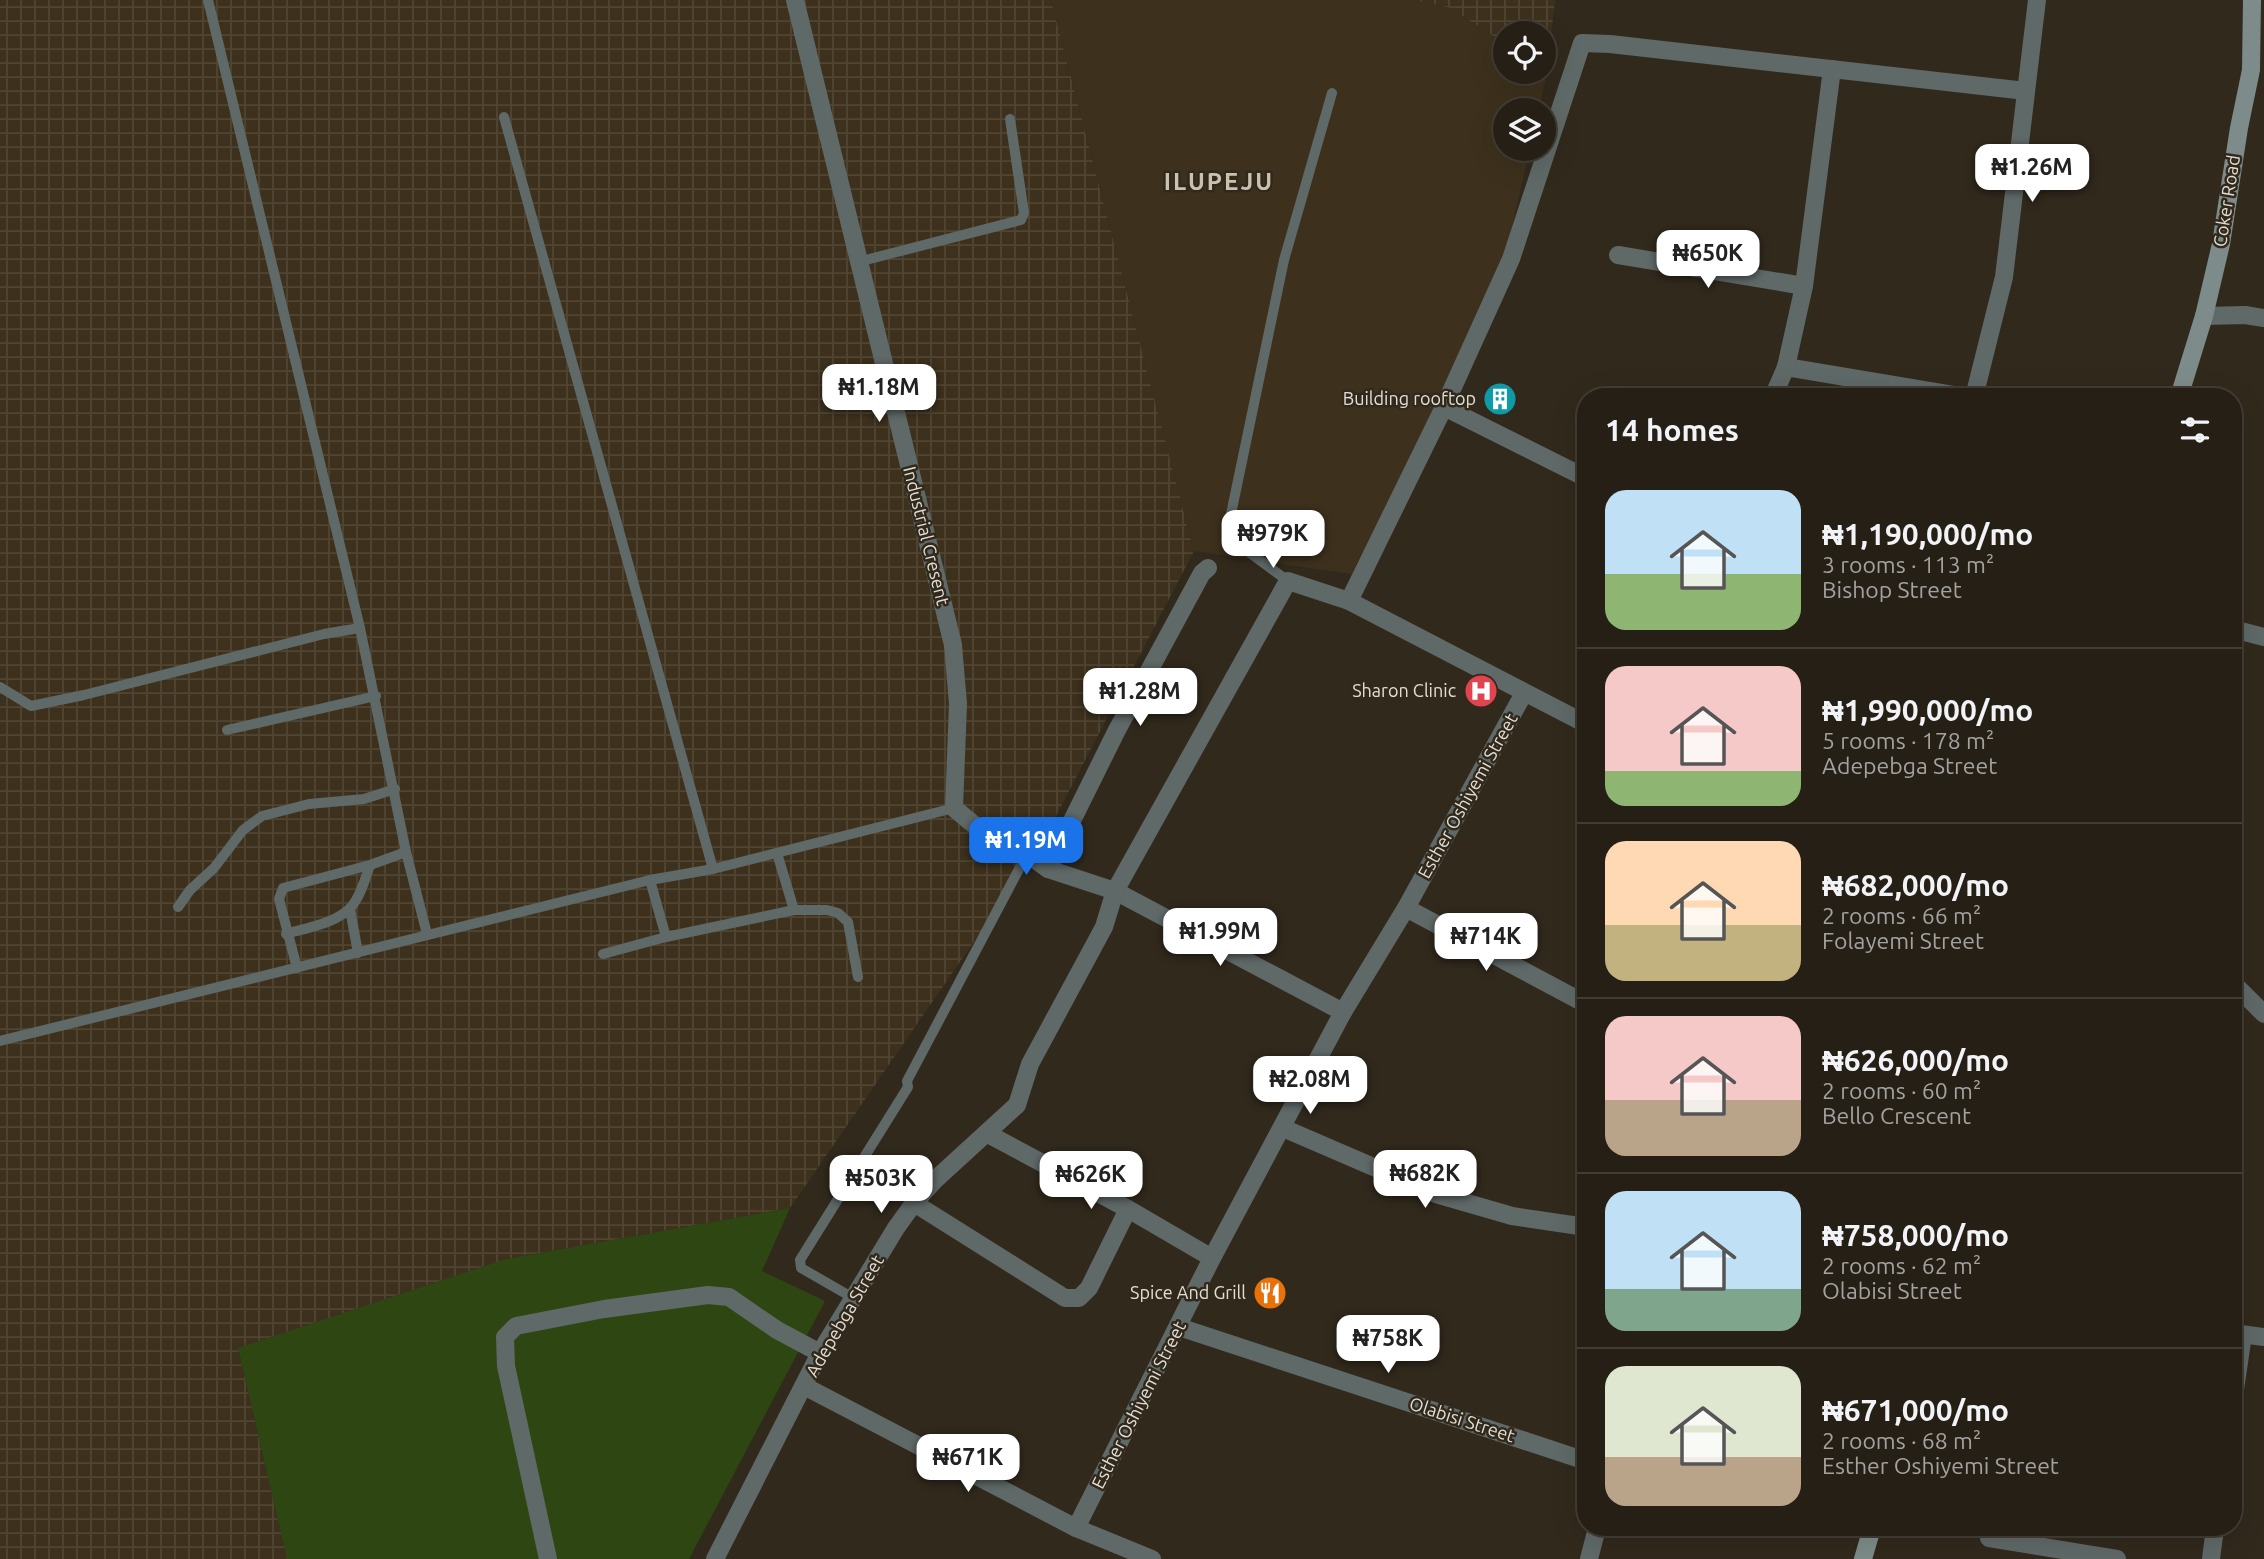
<!DOCTYPE html>
<html lang="en">
<head>
<meta charset="utf-8">
<style>
	body { margin:0; font-family:Ubuntu,sans-serif; background:#312c22; color:#f1f3f6; height:100vh; display:flex; flex-direction:column; font-size:26px; white-space:nowrap }
	* { box-sizing:border-box; margin:0 }
	p { font-size:23px; color:#a3a2a0 }
	.icon { flex:none; width:38px; height:38px; fill:none; stroke:currentColor; stroke-width:2; stroke-linecap:round; stroke-linejoin:round }
	.map { position:relative; flex:1; overflow:hidden }
	.drawer { position:absolute; left:1577px; top:388px; width:665px; height:1148px; display:flex; flex-direction:column; background:#251f15; border-radius:28px; box-shadow:0 7px 28px #0002,0 0 0 2px #423d34 }
	.drawer>* { flex:none }
	.tools { position:absolute; left:1493px; top:21px; display:grid; gap:14px }
	.tools a { display:grid; place-items:center; width:63px; height:63px; border-radius:50%; background:#251f15; box-shadow:0 7px 28px #0002,0 0 0 2px #423d34; font-size:35px }
	.price { position:absolute; translate:-50% -60px; padding:0 16px; border-radius:14px; background:#fff; color:#222; font-size:23px; line-height:46px; filter:drop-shadow(0 2px 4px #0008) }
	.price::after { content:''; position:absolute; left:50%; top:42px; width:21px; height:16px; margin-left:-10px; background:inherit; clip-path:polygon(0 0,100% 0,50% 100%) }
	.price.selected { background:#1a73e8; color:#fff }
	ul { padding:0; list-style:none }
	li { display:flex; align-items:center; gap:21px; height:175px; padding:0 28px }
	li+li { border-top:2px solid #423d34 }
	li span { display:grid; place-items:center; flex:none; width:196px; height:140px; border-radius:21px; color:#555 }
	li>.icon { margin-inline-start:auto }
	span .icon { width:84px; height:84px; fill:#fffc; stroke-width:1 }
	li b { font-size:30px }
	h2 { display:flex; justify-content:space-between; align-items:center; height:84px; padding:0 28px; font-size:30px }
	.map>svg:first-child { display:block }
</style>
</head>
<body>
<div class="map">
<svg width="2264" height="1559" viewBox="0 0 2264 1559">
	<defs>
		<pattern id="industrial-grid" width="8" height="8" patternUnits="userSpaceOnUse" patternTransform="scale(1.75)"><rect width="8" height="8" fill="#3d311d"/><path d="M0 4h8M4 0v8" fill="none" stroke="#504532"/></pattern>
	</defs>
	<rect width="100%" height="100%" fill="#31291c"/>
	<!-- industrial -->
	<g fill="url(#industrial-grid)">
		<path d="M0 0H1051L1194 551 1042 843 790 1208 506 1259 238 1348 287 1559H0Z"/>
		<path d="M1413 0H1555L1547 73 1544 70V33H1505V44L1450 8Z"/>
	</g>
	<!-- built -->
	<path fill="#3d311d" d="M1051 0H1413L1450 8 1505 44V72L1544 70 1547 73 1539 110H1505V149H1530L1494 304 1351 574 1194 551Z"/>
	<!-- green -->
	<path fill="#2e4712" d="M790 1208 762 1271 825 1301 689 1559H287L238 1348 506 1259Z"/>
	<g fill="none" stroke-linecap="round" stroke-linejoin="round">
		<!-- service -->
		<g stroke="#5f6968" stroke-width="10">
			<path d="M208 0 360 628 406 852 427 934"/>
			<path d="M504 117 713 869"/>
			<path d="M858 262 1021 220 1024 213 1010 119"/>
			<path d="M1288 581 1242 547 1231 514 1284 260 1332 93"/>
			<path d="M0 687 31 706 84 695 324 634 360 628"/>
			<path d="M227 730 376 696"/>
			<path d="M777 853 794 910"/>
			<path d="M650 880 666 937"/>
			<path d="M178 907 190 890 214 868 243 830 262 816 309 804 364 799 395 789"/>
			<path d="M350 909 358 953"/>
			<path d="M286 934C306 928 338 923 352 906 361 895 365 879 370 865"/>
			<path d="M603 954 666 937 794 910H827L838 913 848 922 858 977"/>
			<path d="M297 968 279 899 283 888 370 865 406 852"/>
			<path d="M0 1041 650 880 713 869 954 808"/>
			<path d="M855 1299 801 1268 800 1260 908 1087 907 1081 1027 854"/>
		</g>
		<!-- minor -->
		<g stroke="#5f6968" stroke-width="18">
			<path d="M1618 255 1804 286"/>
			<path d="M2204 316 2245 315 2264 318"/>
			<path d="M1786 367 1965 397"/>
			<path d="M1773 397 1786 367 1804 286 1832 69"/>
			<path d="M1974 397 2004 277 2037 0"/>
			<path d="M1444 407 1586 478"/>
			<path d="M1349 601 1444 407 1511 259 1582 43 1610 44 2026 91"/>
			<path d="M2233 629 2264 637"/>
			<path d="M1048 869 1117 730 1202 573 1208 568"/>
			<path d="M1406 908 1586 1004"/>
			<path d="M2234 984 2264 1014"/>
			<path d="M1343 1012 1115 891 1288 581 1349 601 1586 724"/>
			<path d="M1283 1128 1436 1194 1512 1216 1586 1227"/>
			<path d="M988 1134 1128 1209 1212 1258"/>
			<path d="M914 1203 1065 1298H1079L1089 1288 1128 1209"/>
			<path d="M1179 1327 1586 1461"/>
			<path d="M2233 1333 2264 1337"/>
			<path d="M804 1386 1076 1528 1152 1559"/>
			<path d="M2233 1403 2243 1335"/>
			<path d="M1076 1528 1212 1258 1343 1012 1406 908 1524 693"/>
			<path d="M1989 1538 2117 1559"/>
			<path d="M548 1559 506 1366 505 1337 516 1326 604 1309 708 1295 729 1297 777 1330 820 1353"/>
			<path d="M715 1559 820 1353 896 1228 914 1203 936 1179 1017 1105 1030 1064 1104 927 1115 891 1048 869 1027 854 973 824 954 808 958 704 953 645 795 0"/>
			<path d="M1589 1559 1597 1528"/>
			<path d="M2211 1559 2215 1528"/>
		</g>
		<!-- secondary -->
		<g stroke="#7d8c8a" stroke-width="18">
			<path d="M2179 397 2204 316 2221 244 2239 128 2251 70 2252 0"/>
			<path d="M1863 1559 1872 1528"/>
		</g>
	</g>
	<!-- icons -->
	<defs>
		<symbol id="building-disc" viewBox="-11 -11 22 22"><circle r="9.5" fill="#0f9aa8" stroke="#31291c"/><path d="M-4-6H4V6H1V3H-1V6H-4ZM-2.5-4.3h1.7v1.8h-1.7ZM.8-4.3h1.7v1.8H.8ZM-2.5-1h1.7V.8h-1.7ZM.8-1h1.7V.8H.8Z" fill="#fff"/></symbol>
		<symbol id="hospital-disc" viewBox="-11 -11 22 22"><circle r="9.5" fill="#e0444e" stroke="#31291c"/><path d="M-5-5h3v3.5h4V-5h3V5h-3V1.5h-4V5h-3Z" fill="#fff"/></symbol>
		<symbol id="restaurant-disc" viewBox="-11 -11 22 22"><circle r="9.5" fill="#e8710a" stroke="#31291c"/><path d="M-5-6h1v4h1v-4h1v4h1v-4h1v5L-1.5 .5V6h-2V.5L-5-1ZM5-6V6H3V1.5H1.5Q1.5-4 5-6Z" fill="#fff"/></symbol>
	</defs>
	<g fill-rule="evenodd">
		<use href="#building-disc" x="1481" y="380" width="38" height="38"/>
		<use href="#hospital-disc" x="1462" y="672" width="38" height="38"/>
		<use href="#restaurant-disc" x="1251" y="1274" width="38" height="38"/>
	</g>
	<g text-anchor="middle" stroke-width="5" stroke-linejoin="round" paint-order="stroke">
		<!-- street labels -->
		<g font-size="18" fill="#e3ded5" stroke="#31291c">
			<text transform="translate(2227 201) rotate(-81)" y="6">Coker Road</text>
			<text transform="translate(926 536) rotate(76)" y="6">Industrial Cresent</text>
			<text transform="translate(1468 796) rotate(-61)" y="6">Esther Oshiyemi Street</text>
			<text transform="translate(845 1316) rotate(-60)" y="6">Adepebga Street</text>
			<text transform="translate(1139 1405) rotate(-63)" y="6">Esther Oshiyemi Street</text>
			<text transform="translate(1462 1420) rotate(18)" y="6">Olabisi Street</text>
		</g>
		<!-- poi labels -->
		<g font-size="18" fill="#e3ded5" stroke="#31291c" text-anchor="end">
			<text x="1476" y="405">Building rooftop</text>
			<text x="1456" y="697">Sharon Clinic</text>
			<text x="1246" y="1299">Spice And Grill</text>
		</g>
		<!-- district labels -->
		<g font-size="24" font-weight="bold" letter-spacing="2" fill="#cbc1b0" stroke="#31291c">
			<text x="1219" y="190">ILUPEJU</text>
		</g>
	</g>
</svg>
<div class="tools">
<a><svg class="icon" aria-label="locate" viewBox="0 0 24 24"><circle cx="12" cy="12" r="6"/><path d="M12 2v4M12 18v4M2 12h4M18 12h4"/></svg></a>
<a><svg class="icon" aria-label="layers" viewBox="0 0 24 24"><path d="M12 4l9 5-9 5-9-5zM3 14l9 5 9-5"/></svg></a>
</div>
<b class="price" style="left:2032px;top:204px">₦1.26M</b>
<b class="price" style="left:1708px;top:290px">₦650K</b>
<b class="price" style="left:879px;top:424px">₦1.18M</b>
<b class="price" style="left:1273px;top:570px">₦979K</b>
<b class="price" style="left:1140px;top:728px">₦1.28M</b>
<b class="price selected" style="left:1026px;top:877px">₦1.19M</b>
<b class="price" style="left:1220px;top:968px">₦1.99M</b>
<b class="price" style="left:1486px;top:973px">₦714K</b>
<b class="price" style="left:1310px;top:1116px">₦2.08M</b>
<b class="price" style="left:1425px;top:1210px">₦682K</b>
<b class="price" style="left:1091px;top:1211px">₦626K</b>
<b class="price" style="left:881px;top:1215px">₦503K</b>
<b class="price" style="left:1388px;top:1375px">₦758K</b>
<b class="price" style="left:968px;top:1494px">₦671K</b>
<section class="drawer">
<h2>14 homes<svg class="icon" aria-label="filters" viewBox="0 0 24 24"><path d="M4 7h16M4 17h16"/><circle cx="9" cy="7" r="2"/><circle cx="15" cy="17" r="2"/></svg></h2>
<ul>
<li><span style="background:linear-gradient(#bfe0f5 60%,#8fb573 0)"><svg class="icon" aria-label="home" viewBox="0 0 24 24"><path d="M3 11l9-7 9 7M6 9v11h12V9"/></svg></span><div><b>₦1,190,000/mo</b><p>3 rooms · 113 m²</p><p>Bishop Street</p></div></li>
<li><span style="background:linear-gradient(#f6c9c9 75%,#8fb573 0)"><svg class="icon" aria-label="home" viewBox="0 0 24 24"><path d="M3 11l9-7 9 7M6 9v11h12V9"/></svg></span><div><b>₦1,990,000/mo</b><p>5 rooms · 178 m²</p><p>Adepebga Street</p></div></li>
<li><span style="background:linear-gradient(#ffd9b3 60%,#c2b280 0)"><svg class="icon" aria-label="home" viewBox="0 0 24 24"><path d="M3 11l9-7 9 7M6 9v11h12V9"/></svg></span><div><b>₦682,000/mo</b><p>2 rooms · 66 m²</p><p>Folayemi Street</p></div></li>
<li><span style="background:linear-gradient(#f6c9c9 60%,#b9a48a 0)"><svg class="icon" aria-label="home" viewBox="0 0 24 24"><path d="M3 11l9-7 9 7M6 9v11h12V9"/></svg></span><div><b>₦626,000/mo</b><p>2 rooms · 60 m²</p><p>Bello Crescent</p></div></li>
<li><span style="background:linear-gradient(#bfe0f5 70%,#7fa58c 0)"><svg class="icon" aria-label="home" viewBox="0 0 24 24"><path d="M3 11l9-7 9 7M6 9v11h12V9"/></svg></span><div><b>₦758,000/mo</b><p>2 rooms · 62 m²</p><p>Olabisi Street</p></div></li>
<li><span style="background:linear-gradient(#dfe7d0 65%,#b9a48a 0)"><svg class="icon" aria-label="home" viewBox="0 0 24 24"><path d="M3 11l9-7 9 7M6 9v11h12V9"/></svg></span><div><b>₦671,000/mo</b><p>2 rooms · 68 m²</p><p>Esther Oshiyemi Street</p></div></li>
</ul>
</section>
</div>
</body>
</html>
